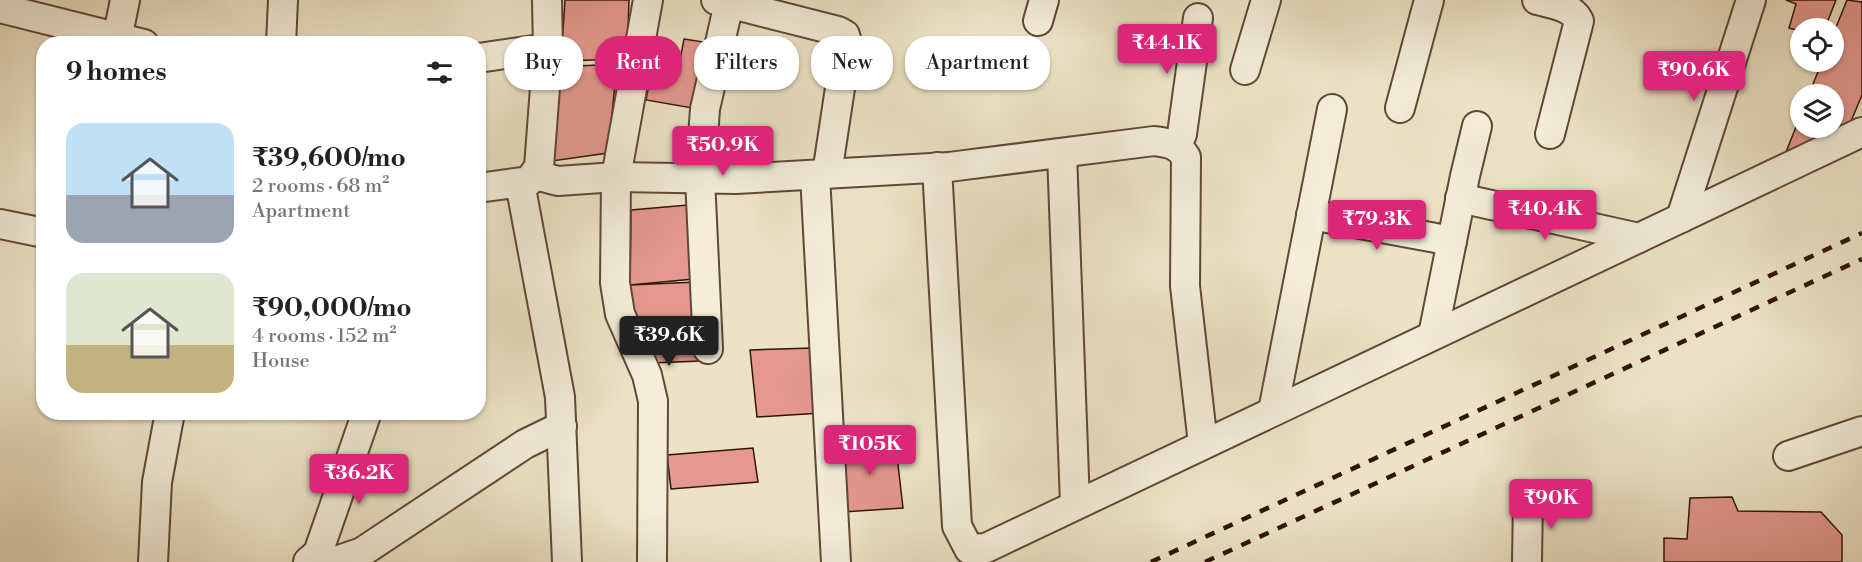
<!DOCTYPE html>
<html lang="en">
<head>
<meta charset="utf-8">
<style>
	body { margin:0; font-family:"Libre Bodoni",serif; background:#f2f2f2; color:#222; height:100vh; display:flex; flex-direction:column; font-size:22px; white-space:nowrap }
	* { box-sizing:border-box; margin:0 }
	p { font-size:20px; color:#767676 }
	.icon { flex:none; width:33px; height:33px; fill:none; stroke:currentColor; stroke-width:2; stroke-linecap:round; stroke-linejoin:round }
	.map { position:relative; flex:1; overflow:hidden }
	.drawer { position:absolute; left:36px; top:36px; width:450px; height:384px; display:flex; flex-direction:column; background:#fff; border-radius:24px; box-shadow:0 2px 4px #0004 }
	.drawer>* { flex:none }
	.top-card { position:absolute; left:504px; top:36px; width:570px; height:54px; display:flex; gap:12px }
	.tools { position:absolute; left:1790px; top:18px; display:grid; gap:12px }
	.tools a { display:grid; place-items:center; width:54px; height:54px; border-radius:50%; background:#fff; box-shadow:0 2px 4px #0004; font-size:30px }
	.price { position:absolute; translate:-50% -51px; padding:0 14px; border-radius:6px; background:#db2777; color:#fff; font-size:20px; line-height:39px; filter:drop-shadow(0 2px 3px #0008) }
	.price::after { content:''; position:absolute; left:50%; top:36px; width:18px; height:14px; margin-left:-9px; background:inherit; clip-path:polygon(0 0,100% 0,50% 100%) }
	.price.active { background:#222; color:#fff }
	ul { padding:0; list-style:none }
	li { display:flex; align-items:center; gap:18px; height:150px; padding:0 30px }
	li span { display:grid; place-items:center; flex:none; width:168px; height:120px; border-radius:18px; color:#555 }
	li>.icon { margin-inline-start:auto }
	span .icon { width:72px; height:72px; fill:#fffc; stroke-width:1 }
	li b { font-size:26px }
	h2 { display:flex; justify-content:space-between; align-items:center; height:72px; padding:0 30px; font-size:26px }
	.pill { padding:0 21px; border-radius:24px; background:#fff; box-shadow:0 2px 4px #0004; font-size:21px; line-height:54px }
	.pill.active { background:#db2777; color:#fff }
	.map>svg:first-child { display:block }
</style>
</head>
<body>
<div class="map">
<svg width="1862" height="562" viewBox="0 0 1862 562">
	<rect width="100%" height="100%" fill="#ece3c6"/>
	<filter id="stains"><feTurbulence type="fractalNoise" baseFrequency=".00333" numOctaves="4"/><feColorMatrix values="0 0 0 0 .2 0 0 0 0 .09 0 0 0 0 .02 0 0 0 .5 -.17"/></filter>
	<radialGradient id="worn" r=".72"><stop offset=".6" stop-color="#630" stop-opacity="0"/><stop offset="1" stop-color="#630" stop-opacity=".3"/></radialGradient>
	<!-- building -->
	<g fill="#e4988f" stroke="#321405" stroke-width="1.5">
		<path d="M565 0H629L627 59 561 61Z"/>
		<path d="M1786 0H1836L1825 28H1800V31L1789 28 1796 4Z"/>
		<path d="M1847 0 1862 2V95L1849 126 1786 152 1800 117V128H1833V94H1809L1822 62H1833V35Z"/>
		<path d="M684 39 710 43 698 109 646 100 654 56 680 60Z"/>
		<path d="M617 64 608 153 552 161 558 67Z"/>
		<path d="M688 205 694 279 630 285 631 210Z"/>
		<path d="M696 282 700 361 651 363 650 347 643 345 631 323 630 285Z"/>
		<path d="M813 348 821 413 757 417 750 350Z"/>
		<path d="M895 439 903 508 843 512 840 444Z"/>
		<path d="M753 448 758 482 671 489 667 455Z"/>
		<path d="M1732 497 1738 511 1821 512 1842 535V562H1664V538L1687 539 1690 498Z"/>
	</g>
	<g fill="none" stroke-linecap="round" stroke-linejoin="round">
		<defs>
			<g id="street">
				<path d="M648 0 616 177 615 283 620 314 647 375 653 401 652 562"/>
				<path d="M716 0 838 31 845 35 847 42 827 174"/>
				<path d="M1537 0C1552 4 1572 6 1579 21L1550 134"/>
				<path d="M0 8 144 44"/>
				<path d="M1038 21 1044 0"/>
				<path d="M116 44 125 0"/>
				<path d="M281 44 283 0"/>
				<path d="M478 58 548 48"/>
				<path d="M1245 70 1266 0"/>
				<path d="M1400 108 1429 0"/>
				<path d="M1177 146 1182 134 1198 18"/>
				<path d="M1062 153 1075 504"/>
				<path d="M937 167 957 526 969 549 986 548 1862 132"/>
				<path d="M535 175 558 181 616 177 736 179 949 167 1154 141C1168 143 1178 144 1186 157L1185 286 1203 444"/>
				<path d="M815 175 836 562"/>
				<path d="M520 183 560 397 567 562"/>
				<path d="M478 188 529 181 539 167 548 48 547 0"/>
				<path d="M1460 198 1639 238"/>
				<path d="M1311 215 1452 241"/>
				<path d="M1681 218 1751 0"/>
				<path d="M0 224 44 233"/>
				<path d="M1433 335 1465 176 1477 126"/>
				<path d="M708 349 700 178 705 109 729 3"/>
				<path d="M1273 411 1332 109"/>
				<path d="M1788 456 1862 431"/>
				<path d="M309 561H336L362 552 525 444 562 426"/>
				<path d="M153 562 157 482 170 412"/>
				<path d="M308 562 318 553 367 412"/>
				<path d="M1527 562 1528 497"/>
			</g>
		</defs>
		<!-- street casing -->
		<use href="#street" stroke="#604835" stroke-width="32"/>
		<!-- street -->
		<use href="#street" stroke="#f3edda" stroke-width="28"/>
		<!-- rail -->
		<g stroke="#321405" stroke-width="4.5" stroke-dasharray="10 10" stroke-linecap="butt">
			<path d="M1151 562 1862 233"/>
			<path d="M1205 562 1862 259"/>
		</g>
	</g>
	<rect width="100%" height="100%" filter="url(#stains)"/>
	<rect width="100%" height="100%" fill="url(#worn)"/>
</svg>
<div class="tools">
<a><svg class="icon" aria-label="locate" viewBox="0 0 24 24"><circle cx="12" cy="12" r="6"/><path d="M12 2v4M12 18v4M2 12h4M18 12h4"/></svg></a>
<a><svg class="icon" aria-label="layers" viewBox="0 0 24 24"><path d="M12 4l9 5-9 5-9-5zM3 14l9 5 9-5"/></svg></a>
</div>
<b class="price" style="left:1167px;top:75px">₹44.1K</b>
<b class="price" style="left:1694px;top:102px">₹90.6K</b>
<b class="price" style="left:723px;top:177px">₹50.9K</b>
<b class="price" style="left:1545px;top:241px">₹40.4K</b>
<b class="price" style="left:1377px;top:251px">₹79.3K</b>
<b class="price active" style="left:669px;top:367px">₹39.6K</b>
<b class="price" style="left:870px;top:476px">₹105K</b>
<b class="price" style="left:359px;top:505px">₹36.2K</b>
<b class="price" style="left:1551px;top:530px">₹90K</b>
<div class="top-card">
<a class="pill">Buy</a>
<a class="pill active">Rent</a>
<a class="pill">Filters</a>
<a class="pill">New</a>
<a class="pill">Apartment</a>
</div>
<section class="drawer">
<h2>9 homes<svg class="icon" aria-label="filters" viewBox="0 0 24 24"><path d="M4 7h16M4 17h16"/><circle cx="9" cy="7" r="2"/><circle cx="15" cy="17" r="2"/></svg></h2>
<ul>
<li><span style="background:linear-gradient(#bfe0f5 60%,#9aa5b1 0)"><svg class="icon" aria-label="home" viewBox="0 0 24 24"><path d="M3 11l9-7 9 7M6 9v11h12V9"/></svg></span><div><b>₹39,600/mo</b><p>2 rooms · 68 m²</p><p>Apartment</p></div></li>
<li><span style="background:linear-gradient(#dfe7d0 60%,#c2b280 0)"><svg class="icon" aria-label="home" viewBox="0 0 24 24"><path d="M3 11l9-7 9 7M6 9v11h12V9"/></svg></span><div><b>₹90,000/mo</b><p>4 rooms · 152 m²</p><p>House</p></div></li>
</ul>
</section>
</div>
</body>
</html>
